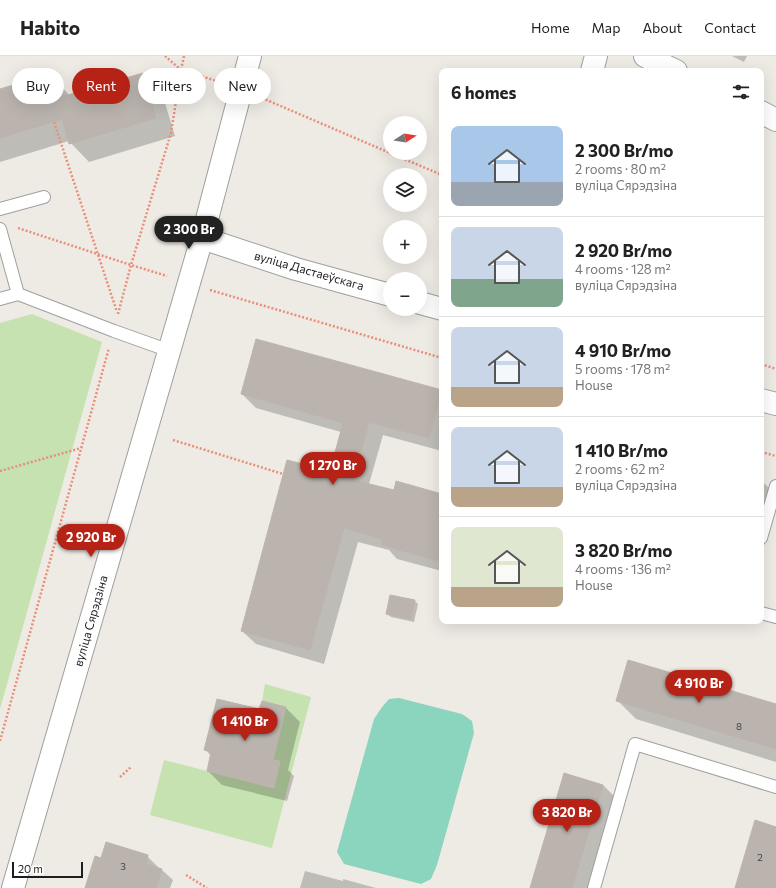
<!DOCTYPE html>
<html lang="en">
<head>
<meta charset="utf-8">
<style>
	body { margin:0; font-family:Commissioner,sans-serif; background:#f6f6f6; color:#222; height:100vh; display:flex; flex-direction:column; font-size:15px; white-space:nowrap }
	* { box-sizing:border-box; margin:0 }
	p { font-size:13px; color:#767676 }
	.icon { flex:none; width:22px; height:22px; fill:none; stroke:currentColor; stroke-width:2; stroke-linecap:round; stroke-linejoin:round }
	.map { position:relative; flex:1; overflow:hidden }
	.details { position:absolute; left:439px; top:12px; width:325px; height:556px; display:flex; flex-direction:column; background:#fff; border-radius:8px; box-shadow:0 4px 16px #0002 }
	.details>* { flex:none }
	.hud { position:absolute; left:12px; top:12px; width:367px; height:36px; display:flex; gap:8px }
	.needle { width:26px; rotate:78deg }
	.fabs { position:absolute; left:383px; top:60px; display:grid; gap:8px }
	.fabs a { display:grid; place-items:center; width:44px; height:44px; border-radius:50%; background:#fff; box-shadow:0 4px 16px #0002; font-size:20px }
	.scale { position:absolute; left:12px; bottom:10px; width:71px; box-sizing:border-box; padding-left:4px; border:2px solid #1e1e1e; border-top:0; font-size:11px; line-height:14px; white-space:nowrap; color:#1e1e1e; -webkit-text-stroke:3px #fff; paint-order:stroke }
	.price { position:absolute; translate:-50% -34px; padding:0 9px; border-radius:14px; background:#b62316; color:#fff; font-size:13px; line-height:26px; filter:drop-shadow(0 1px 2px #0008) }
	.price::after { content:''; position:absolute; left:50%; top:24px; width:12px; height:9px; margin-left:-6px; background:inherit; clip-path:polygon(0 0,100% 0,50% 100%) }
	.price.active { background:#222; color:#fff }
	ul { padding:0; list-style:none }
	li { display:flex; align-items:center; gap:12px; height:100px; padding:0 12px }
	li+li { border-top:1px solid #e0e0e0 }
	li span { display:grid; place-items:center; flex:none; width:112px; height:80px; border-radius:8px; color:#555 }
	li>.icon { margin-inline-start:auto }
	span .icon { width:48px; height:48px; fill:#fffc; stroke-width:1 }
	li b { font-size:17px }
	h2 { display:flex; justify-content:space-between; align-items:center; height:48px; padding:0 12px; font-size:17px }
	.pill { padding:0 14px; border-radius:18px; background:#fff; box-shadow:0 4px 16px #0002; font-size:14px; line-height:36px }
	.pill.active { background:#b62316; color:#fff }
	header { display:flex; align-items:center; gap:24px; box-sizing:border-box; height:56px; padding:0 20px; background:#fff; border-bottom:1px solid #e0e0e0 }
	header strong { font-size:19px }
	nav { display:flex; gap:22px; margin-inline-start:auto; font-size:14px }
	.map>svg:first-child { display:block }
</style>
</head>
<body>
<header>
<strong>Habito</strong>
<nav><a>Home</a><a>Map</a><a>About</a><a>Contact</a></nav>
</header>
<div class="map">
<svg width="776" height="832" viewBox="0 0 776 832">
	<rect width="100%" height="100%" fill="#eeebe5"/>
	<!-- grass -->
	<g fill="#c5e2b0">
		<path d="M32 258 102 286 0 653V267Z"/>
		<path d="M265 628 311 641 272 792 150 759 164 704 274 732 280 706 273 704 286 651 262 645Z"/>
	</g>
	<!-- pitch -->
	<path fill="#8bd4be" d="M399 642 462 658 472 665 474 677 437 809 431 823 421 828 344 808 337 796 374 663 382 651 389 643Z"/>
	<!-- shadow -->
	<g fill="#0003">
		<path d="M732 0H747L744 6Z"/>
		<path d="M143 18 162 37 175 80 89 106 69 85 0 106V34L51 19 70 40Z"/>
		<path d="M441 335 442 395 383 379 369 428 394 435 442 439V515L397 503 389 494 358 486 324 608 256 588 242 575 330 417 341 376 256 352 242 338Z"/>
		<path d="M761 426 764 427 776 439V448L764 490 761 489Z"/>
		<path d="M415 545 418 548 414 566 391 561 387 558Z"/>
		<path d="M617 644 776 649V706L636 663Z"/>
		<path d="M262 646 286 652 300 666 288 714 294 720 287 745 222 729 208 715 211 700 205 693 260 655Z"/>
		<path d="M603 729 622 748 597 832H531Z"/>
		<path d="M147 800 158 811V812L162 814 173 824 170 832H86L101 803Z"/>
		<path d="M305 815 343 825V823L376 832H300Z"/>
	</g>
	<!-- building -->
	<g fill="#bbb4ae" stroke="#beb4a9">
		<path d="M143 17 156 62 69 88 62 63 0 82V33L51 18 58 42Z"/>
		<path d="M256 283 442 334 429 382 369 366 353 424 394 434 396 425 442 438V506L382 489 383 483 344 472 310 594 241 575 287 404 330 415 343 367 241 338Z"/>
		<path d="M390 539 415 544 411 563 386 558Z"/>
		<path d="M628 604 776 648V693L616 645Z"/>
		<path d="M217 643 259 653 262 645 286 651 273 704 280 705 274 732 207 715 211 696 204 694Z"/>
		<path d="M564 717 603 729 572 832H530Z"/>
		<path d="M755 764 776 771V832H735Z"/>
		<path d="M106 786 148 799 146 808 162 813 156 832H85L95 800 101 802Z"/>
	</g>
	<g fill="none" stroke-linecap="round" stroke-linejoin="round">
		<defs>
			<g id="service">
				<path d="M0 153 44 141"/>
				<path d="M0 173 18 238"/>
				<path d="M0 243 18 238 114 275 170 295"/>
				<path d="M761 482 776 430"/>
				<path d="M761 557 776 561"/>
				<path d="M594 832 635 688 776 731"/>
			</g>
			<g id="minor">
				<path d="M645 0 676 15"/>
				<path d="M592 15 596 0"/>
				<path d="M761 56 776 64"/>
				<path d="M13 832 202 182"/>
			</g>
			<g id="tertiary">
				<path d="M250 0 202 182 296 213 390 239"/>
				<path d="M420 247 442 253"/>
				<path d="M761 344 776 348"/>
			</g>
		</defs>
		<!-- service casing -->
		<use href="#service" stroke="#9f9f9f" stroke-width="14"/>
		<!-- minor casing -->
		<use href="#minor" stroke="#9f9f9f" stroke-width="24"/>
		<!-- tertiary casing -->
		<use href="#tertiary" stroke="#9f9f9f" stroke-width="24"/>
		<!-- path -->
		<g stroke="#ea8e79" stroke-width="2.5" stroke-dasharray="2 2" stroke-linecap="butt">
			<path d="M184 0 181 14 220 26"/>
			<path d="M262 42 390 97"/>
			<path d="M54 66 117 256"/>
			<path d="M390 97 442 119"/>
			<path d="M18 172 131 209 171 77 181 14 165 0"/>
			<path d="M210 234 442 302"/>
			<path d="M118 258 131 209 167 220"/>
			<path d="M761 308 776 313"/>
			<path d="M173 384 283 418"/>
			<path d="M761 396 776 400"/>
			<path d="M0 415 81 392"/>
			<path d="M0 685 109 292"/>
			<path d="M120 721 131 711"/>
			<path d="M186 819 207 832"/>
		</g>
		<!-- service -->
		<use href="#service" stroke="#fff" stroke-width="12"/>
		<!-- minor -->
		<use href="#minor" stroke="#fff" stroke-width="22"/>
		<!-- tertiary -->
		<use href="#tertiary" stroke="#fff" stroke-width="22"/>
	</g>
	<g text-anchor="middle" stroke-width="3" stroke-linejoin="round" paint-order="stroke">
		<!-- number labels -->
		<g font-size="10" fill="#454442">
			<text x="739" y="674">8</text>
			<text x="760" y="805">2</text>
			<text x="123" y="814">3</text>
		</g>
		<!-- street labels -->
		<g font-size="12" fill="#1e1e1e" stroke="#fff">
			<text transform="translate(309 215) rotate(16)" y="4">вуліца Дастаеўскага</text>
			<text transform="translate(91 565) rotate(-74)" y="4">вуліца Сярэдзіна</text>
		</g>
	</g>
</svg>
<div class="fabs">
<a><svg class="needle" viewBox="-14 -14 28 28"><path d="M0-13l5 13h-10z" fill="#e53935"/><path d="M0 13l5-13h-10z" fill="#767676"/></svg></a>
<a><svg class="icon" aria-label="layers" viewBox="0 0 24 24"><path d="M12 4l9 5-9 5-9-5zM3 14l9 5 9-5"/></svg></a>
<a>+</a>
<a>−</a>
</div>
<div class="scale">20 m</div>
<b class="price active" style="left:189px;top:194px">2 300 Br</b>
<b class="price" style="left:333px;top:430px">1 270 Br</b>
<b class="price" style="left:91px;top:502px">2 920 Br</b>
<b class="price" style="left:699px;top:648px">4 910 Br</b>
<b class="price" style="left:245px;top:686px">1 410 Br</b>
<b class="price" style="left:567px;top:777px">3 820 Br</b>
<div class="hud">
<a class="pill">Buy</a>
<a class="pill active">Rent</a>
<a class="pill">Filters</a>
<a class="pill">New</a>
</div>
<section class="details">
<h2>6 homes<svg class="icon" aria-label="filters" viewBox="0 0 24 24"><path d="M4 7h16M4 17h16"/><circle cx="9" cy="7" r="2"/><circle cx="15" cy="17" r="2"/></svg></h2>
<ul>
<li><span style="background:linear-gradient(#a9c7e8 70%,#9aa5b1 0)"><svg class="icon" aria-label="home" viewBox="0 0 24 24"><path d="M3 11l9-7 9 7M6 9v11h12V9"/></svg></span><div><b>2 300 Br/mo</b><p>2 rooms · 80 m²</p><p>вуліца Сярэдзіна</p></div></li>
<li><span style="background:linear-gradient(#c9d6e8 65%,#7fa58c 0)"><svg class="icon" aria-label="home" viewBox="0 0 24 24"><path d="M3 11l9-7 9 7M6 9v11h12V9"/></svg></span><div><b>2 920 Br/mo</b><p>4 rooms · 128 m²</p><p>вуліца Сярэдзіна</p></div></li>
<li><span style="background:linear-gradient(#c9d6e8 75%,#b9a48a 0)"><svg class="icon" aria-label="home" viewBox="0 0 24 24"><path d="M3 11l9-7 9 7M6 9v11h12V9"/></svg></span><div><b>4 910 Br/mo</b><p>5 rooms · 178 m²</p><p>House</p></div></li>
<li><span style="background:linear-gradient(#c9d6e8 75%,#b9a48a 0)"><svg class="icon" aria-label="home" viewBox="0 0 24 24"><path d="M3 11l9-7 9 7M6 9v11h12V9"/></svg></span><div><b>1 410 Br/mo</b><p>2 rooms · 62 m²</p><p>вуліца Сярэдзіна</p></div></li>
<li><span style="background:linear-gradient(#dfe7d0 75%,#b9a48a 0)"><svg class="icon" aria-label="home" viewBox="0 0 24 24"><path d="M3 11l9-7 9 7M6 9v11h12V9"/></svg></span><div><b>3 820 Br/mo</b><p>4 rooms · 136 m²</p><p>House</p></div></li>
</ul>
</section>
</div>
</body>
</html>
